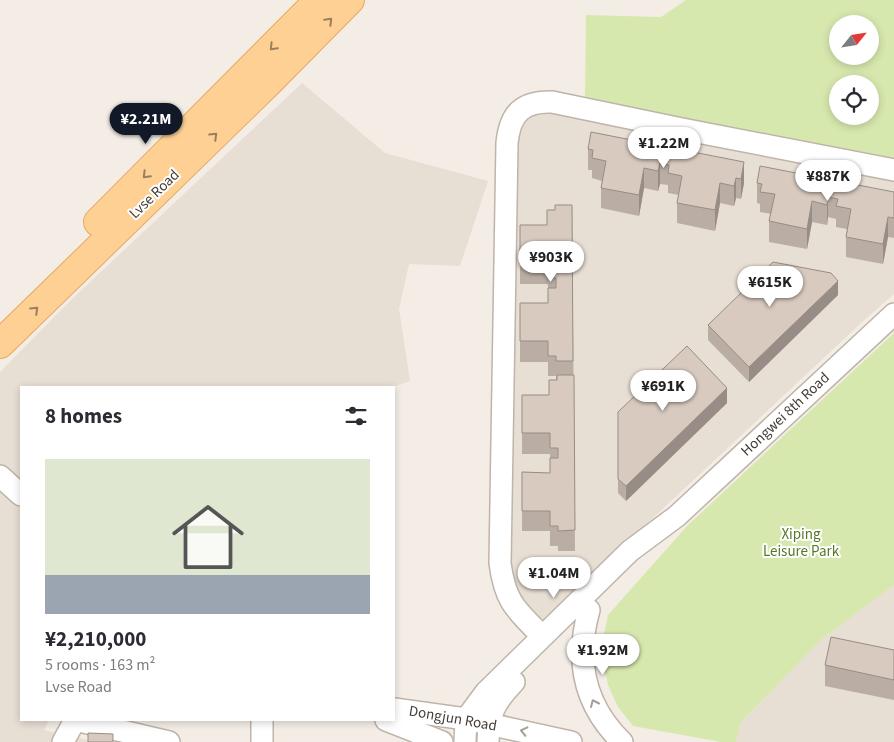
<!DOCTYPE html>
<html lang="en">
<head>
<meta charset="utf-8">
<style>
	body { margin:0; font-family:"Source Sans 3",sans-serif; background:#f7f7f7; color:#2b2b33; height:100vh; display:flex; flex-direction:column; font-size:19px; white-space:nowrap }
	* { box-sizing:border-box; margin:0 }
	p { font-size:16px; color:#7c7c81 }
	.icon { flex:none; width:28px; height:28px; fill:none; stroke:currentColor; stroke-width:2; stroke-linecap:round; stroke-linejoin:round }
	.map { position:relative; flex:1; overflow:hidden }
	.details { position:absolute; left:20px; top:386px; width:375px; height:335px; display:flex; flex-direction:column; background:#fff; border-radius:0px; box-shadow:0 2px 8px #0003 }
	.details>* { flex:none }
	.needle { width:32px; rotate:60deg }
	.fabs { position:absolute; left:829px; top:15px; display:grid; gap:10px }
	.fabs a { display:grid; place-items:center; width:50px; height:50px; border-radius:50%; background:#fff; box-shadow:0 2px 8px #0003; font-size:25px }
	.price { position:absolute; translate:-50% -42px; padding:0 11px; border-radius:18px; background:#fff; color:#222; font-size:16px; line-height:32px; filter:drop-shadow(0 1px 2px #0008) }
	.price::after { content:''; position:absolute; left:50%; top:30px; width:15px; height:11px; margin-left:-8px; background:inherit; clip-path:polygon(0 0,100% 0,50% 100%) }
	.price.active { background:#111827; color:#fff }
	ul { padding:0; list-style:none }
	li { display:grid; align-content:center; gap:10px; height:265px; padding:0 25px }
	li+li { border-top:1px solid #e1e1e2 }
	li span { display:grid; place-items:center; height:155px; border-radius:0px; color:#555 }
	li>.icon { margin-inline-start:auto }
	span .icon { width:90px; height:90px; fill:#fffc; stroke-width:1 }
	li b { font-size:21px }
	h2 { display:flex; justify-content:space-between; align-items:center; height:60px; padding:0 25px; font-size:21px }
	.map>svg:first-child { display:block }
</style>
</head>
<body>
<div class="map">
<svg width="894" height="742" viewBox="0 0 894 742">
	<rect width="100%" height="100%" fill="#f3ede6"/>
	<!-- residential -->
	<g fill="#e7ded4">
		<path d="M302 83 385 153 488 181 460 266 409 264 399 309 410 381 390 388H21V720H49L44 730 96 742H0V372L72 299Z"/>
		<path d="M537 92H554L684 119 894 159V294L860 324 527 636 503 609 493 587 490 563 497 142 498 126 506 110 520 98Z"/>
		<path d="M894 585V742H736L741 722 822 639Z"/>
	</g>
	<!-- green -->
	<g fill="#d7e8ae" fill-rule="evenodd">
		<path d="M686 0H894V158L585 99 586 15 661 17ZM838 24H870V56H838ZM838 84H870V116H838Z"/>
		<path d="M894 333V585L822 639 741 722 736 742H721L633 726 618 707 608 685 603 662V638L608 615 687 526Z"/>
	</g>
	<g fill="none" stroke-linecap="round" stroke-linejoin="round">
		<defs>
			<g id="minor">
				<path d="M0 476 21 495"/>
				<path d="M589 610C575 660 584 705 622 742"/>
				<path d="M542 636C516 610 505 602 500 563L507 143C510 113 523 101 552 102L682 129 894 170"/>
				<path d="M394 709 466 719 571 742"/>
				<path d="M466 719 486 692 630 551 677 516 894 314"/>
				<path d="M75 720 169 742"/>
				<path d="M386 720 442 742"/>
				<path d="M63 742 75 720"/>
				<path d="M262 742V720"/>
				<path d="M465 742 466 719"/>
				<path d="M488 742C489 713 494 703 514 682"/>
			</g>
			<g id="major">
				<path d="M98 222 319 0"/>
				<path d="M0 344 269 82 350 0"/>
			</g>
		</defs>
		<!-- minor casing -->
		<use href="#minor" stroke="#bfb4a9" stroke-width="24"/>
		<!-- major casing -->
		<use href="#major" stroke="#e5a963" stroke-width="30"/>
		<!-- minor -->
		<use href="#minor" stroke="#fff" stroke-width="21"/>
		<!-- major -->
		<use href="#major" stroke="#ffd094" stroke-width="28"/>
	</g>
	<!-- wall -->
	<g fill="#baaea4">
		<path d="M588 149 744 162V183L741 199 736 198 734 206 720 203 715 231 677 223V203L679 195 668 193V185L660 184 658 191 644 188 639 216 601 208V188L602 181 592 178V170H588Z"/>
		<path d="M757 183 894 192V238L888 237 883 264 846 257V237L847 229 836 227V219L828 217 827 225 812 222 807 249 769 242V221L771 214 760 212V204L757 203Z"/>
		<path d="M572 205 575 551H558V546H550V531H522V472L550 473V454H522V395H549L556 380V376H548V362H520V303H548V284H520V225H547L555 210Z"/>
		<path d="M838 295 749 382 708 340V325Z"/>
		<path d="M727 403 626 501 618 493V412Z"/>
		<path d="M894 650V700L825 686V665Z"/>
	</g>
	<!-- shaded-wall -->
	<g fill="#978d86">
		<path d="M744 162V183L741 199V179Z"/>
		<path d="M660 163V184L658 191V171Z"/>
		<path d="M644 168V188L639 216V195Z"/>
		<path d="M736 178V198L734 206V186Z"/>
		<path d="M720 183V203L715 231V210Z"/>
		<path d="M828 197V217L827 225V205Z"/>
		<path d="M812 201V222L807 249V229Z"/>
		<path d="M888 217V237L883 264V244Z"/>
		<path d="M838 281V295L749 382V367Z"/>
		<path d="M727 388V403L626 501V486Z"/>
	</g>
	<!-- building -->
	<g fill="#d8cabf" stroke="#978d86">
		<path d="M591 132 744 162 741 179 736 178 734 186 720 183 715 210 677 203 682 176 668 173 669 165 660 163 658 171 644 168 639 195 601 188 606 161 592 158 593 150 588 149Z"/>
		<path d="M760 166 894 192V218L888 217 883 244 846 237 851 209 836 206 838 199 828 197 827 205 812 201 807 229 769 221 775 194 760 192 762 184 757 183Z"/>
		<path d="M555 205H572L573 361H556V356H548V341H520V303H548V288H556V278H548V263L520 264V225H547V210H555Z"/>
		<path d="M773 262 831 273 838 281 749 367 708 325Z"/>
		<path d="M687 346 727 388 626 486 618 479V412Z"/>
		<path d="M557 375H574L575 530 558 531V526H550V511H522V472L550 473V458H558V448H550V433H522V395H549V380H557Z"/>
		<path d="M831 637 894 650V680L825 665Z"/>
		<path d="M88 733 113 734V742H88Z"/>
	</g>
	<!-- one-way arrows -->
	<defs><path id="oneway-chevron" d="M-2-3.5L2.5 0L-2 3.5" fill="none" stroke-width="1.6" stroke-linecap="round" stroke-linejoin="round" transform="scale(1.25)"/></defs>
	<g stroke="#997f60">
		<use href="#oneway-chevron" transform="translate(329 21) rotate(-45)"/>
		<use href="#oneway-chevron" transform="translate(273 47) rotate(134)"/>
		<use href="#oneway-chevron" transform="translate(214 136) rotate(-44)"/>
		<use href="#oneway-chevron" transform="translate(146 175) rotate(135)"/>
		<use href="#oneway-chevron" transform="translate(35 310) rotate(-44)"/>
	</g>
	<g stroke="#a29e9a">
		<use href="#oneway-chevron" transform="translate(594 703) rotate(-114)"/>
		<use href="#oneway-chevron" transform="translate(524 731) rotate(-167)"/>
	</g>
	<g text-anchor="middle" stroke-width="4" stroke-linejoin="round" paint-order="stroke">
		<!-- street labels -->
		<g font-size="15" fill="#463d35" stroke="#fff">
			<text transform="translate(154 194) rotate(-44)" y="5">Lvse Road</text>
			<text transform="translate(785 414) rotate(-43)" y="5">Hongwei 8th Road</text>
			<text transform="translate(453 718) rotate(10)" y="5">Dongjun Road</text>
		</g>
		<!-- park labels -->
		<g font-size="15" fill="#537928" stroke="#fff">
			<text x="801" y="539">Xiping<tspan x="801" dy="17">Leisure Park</tspan></text>
		</g>
	</g>
</svg>
<div class="fabs">
<a><svg class="needle" viewBox="-14 -14 28 28"><path d="M0-13l5 13h-10z" fill="#e53935"/><path d="M0 13l5-13h-10z" fill="#7c7c81"/></svg></a>
<a><svg class="icon" aria-label="locate" viewBox="0 0 24 24"><circle cx="12" cy="12" r="6"/><path d="M12 2v4M12 18v4M2 12h4M18 12h4"/></svg></a>
</div>
<b class="price active" style="left:146px;top:145px">¥2.21M</b>
<b class="price" style="left:664px;top:169px">¥1.22M</b>
<b class="price" style="left:828px;top:202px">¥887K</b>
<b class="price" style="left:551px;top:283px">¥903K</b>
<b class="price" style="left:770px;top:308px">¥615K</b>
<b class="price" style="left:663px;top:412px">¥691K</b>
<b class="price" style="left:554px;top:599px">¥1.04M</b>
<b class="price" style="left:603px;top:676px">¥1.92M</b>
<section class="details">
<h2>8 homes<svg class="icon" aria-label="filters" viewBox="0 0 24 24"><path d="M4 7h16M4 17h16"/><circle cx="9" cy="7" r="2"/><circle cx="15" cy="17" r="2"/></svg></h2>
<ul>
<li><span style="background:linear-gradient(#dfe7d0 75%,#9aa5b1 0)"><svg class="icon" aria-label="home" viewBox="0 0 24 24"><path d="M3 11l9-7 9 7M6 9v11h12V9"/></svg></span><div><b>¥2,210,000</b><p>5 rooms · 163 m²</p><p>Lvse Road</p></div></li>
</ul>
</section>
</div>
</body>
</html>
